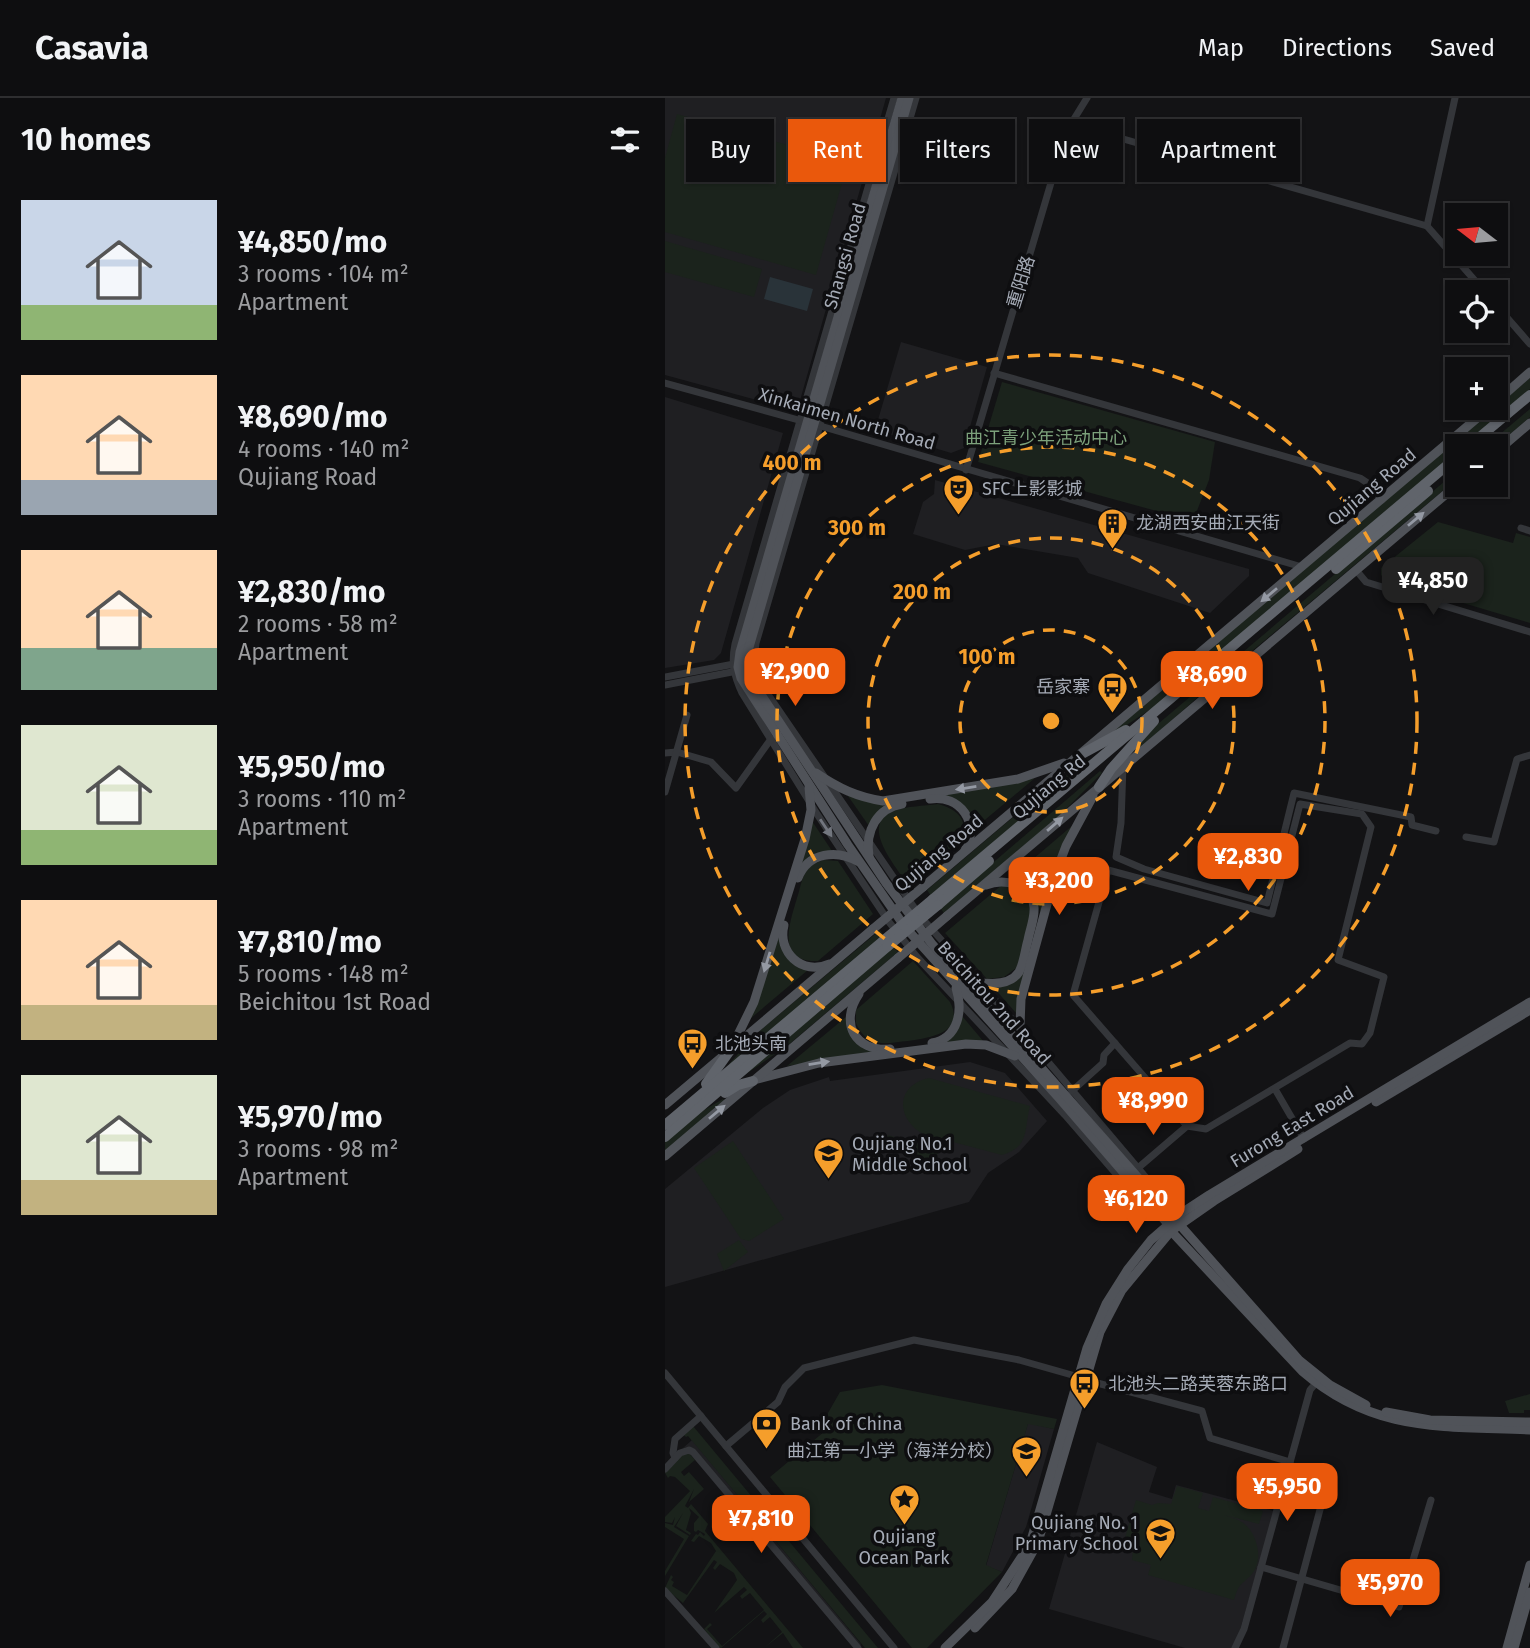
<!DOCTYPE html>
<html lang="en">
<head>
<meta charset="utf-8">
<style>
	body { margin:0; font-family:"Fira Sans","Noto Sans SC",sans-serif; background:#1c1c1e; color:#f1f3f6; height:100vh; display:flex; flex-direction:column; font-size:26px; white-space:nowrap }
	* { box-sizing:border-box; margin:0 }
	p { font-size:23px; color:#9b9c9f }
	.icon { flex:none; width:38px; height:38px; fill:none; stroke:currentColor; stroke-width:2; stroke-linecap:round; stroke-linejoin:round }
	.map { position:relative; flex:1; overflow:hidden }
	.drawer { display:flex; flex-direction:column; background:#0e0e10; width:665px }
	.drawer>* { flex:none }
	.banner { position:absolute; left:21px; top:21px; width:665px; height:63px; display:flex; gap:14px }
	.needle { width:46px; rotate:286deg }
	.buttons { position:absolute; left:780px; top:105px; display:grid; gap:14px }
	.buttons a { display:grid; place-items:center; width:63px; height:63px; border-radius:0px; background:#0e0e10; box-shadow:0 2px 5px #0004,0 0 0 2px #2e2e30; font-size:35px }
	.price { position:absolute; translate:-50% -60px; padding:0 16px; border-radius:14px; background:#ea580c; color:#fff; font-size:23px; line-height:46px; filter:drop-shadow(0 2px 4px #0008) }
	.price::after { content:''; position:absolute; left:50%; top:42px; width:21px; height:16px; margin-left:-10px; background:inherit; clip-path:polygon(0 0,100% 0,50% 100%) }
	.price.on { background:#222; color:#fff }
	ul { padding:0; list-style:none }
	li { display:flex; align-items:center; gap:21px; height:175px; padding:0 21px }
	li span { display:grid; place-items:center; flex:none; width:196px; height:140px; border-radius:0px; color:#555 }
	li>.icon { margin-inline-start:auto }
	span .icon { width:84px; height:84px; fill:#fffc; stroke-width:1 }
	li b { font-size:30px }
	h2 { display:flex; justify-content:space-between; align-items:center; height:84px; padding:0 21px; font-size:30px }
	.chip { padding:0 24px; border-radius:0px; background:#0e0e10; box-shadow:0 2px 5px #0004,0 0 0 2px #2e2e30; font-size:24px; line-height:63px }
	.chip.on { background:#ea580c; color:#fff }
	header { display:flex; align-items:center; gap:42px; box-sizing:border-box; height:98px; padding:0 35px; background:#0e0e10; border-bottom:2px solid #2e2e30 }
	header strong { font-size:33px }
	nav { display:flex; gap:38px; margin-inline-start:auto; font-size:24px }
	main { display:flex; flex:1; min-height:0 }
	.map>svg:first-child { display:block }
</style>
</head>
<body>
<header>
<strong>Casavia</strong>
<nav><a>Map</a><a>Directions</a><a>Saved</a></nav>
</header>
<main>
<section class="drawer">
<h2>10 homes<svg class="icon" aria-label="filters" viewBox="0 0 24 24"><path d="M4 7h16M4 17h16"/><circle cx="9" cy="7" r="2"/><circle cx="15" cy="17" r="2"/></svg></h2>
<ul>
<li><span style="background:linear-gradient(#c9d6e8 75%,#8fb573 0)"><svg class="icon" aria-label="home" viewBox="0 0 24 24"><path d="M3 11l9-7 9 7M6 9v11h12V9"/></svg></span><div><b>¥4,850/mo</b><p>3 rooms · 104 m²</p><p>Apartment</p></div></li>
<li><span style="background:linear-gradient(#ffd9b3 75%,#9aa5b1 0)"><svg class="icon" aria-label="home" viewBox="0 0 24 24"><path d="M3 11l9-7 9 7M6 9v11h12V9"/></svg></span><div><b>¥8,690/mo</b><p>4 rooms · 140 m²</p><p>Qujiang Road</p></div></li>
<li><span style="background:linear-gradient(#ffd9b3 70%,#7fa58c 0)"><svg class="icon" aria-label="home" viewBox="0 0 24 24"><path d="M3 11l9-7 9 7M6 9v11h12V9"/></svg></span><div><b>¥2,830/mo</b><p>2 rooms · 58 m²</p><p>Apartment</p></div></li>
<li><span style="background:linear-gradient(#dfe7d0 75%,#8fb573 0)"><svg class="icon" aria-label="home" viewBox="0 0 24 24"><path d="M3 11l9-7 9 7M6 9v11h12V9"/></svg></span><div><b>¥5,950/mo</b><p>3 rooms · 110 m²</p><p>Apartment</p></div></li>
<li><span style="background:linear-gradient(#ffd9b3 75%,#c2b280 0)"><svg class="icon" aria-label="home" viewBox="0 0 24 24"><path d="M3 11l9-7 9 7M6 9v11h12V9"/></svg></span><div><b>¥7,810/mo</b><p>5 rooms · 148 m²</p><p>Beichitou 1st Road</p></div></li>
<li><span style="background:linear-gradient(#dfe7d0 75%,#c2b280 0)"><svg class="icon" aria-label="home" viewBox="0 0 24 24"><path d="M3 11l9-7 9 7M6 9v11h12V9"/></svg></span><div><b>¥5,970/mo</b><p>3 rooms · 98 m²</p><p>Apartment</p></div></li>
</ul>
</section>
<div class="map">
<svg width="865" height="1550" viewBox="0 0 865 1550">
	<rect width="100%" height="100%" fill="#131315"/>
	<!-- built -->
	<g fill="#1f1f22">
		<path d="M0 0H221L132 313 0 277Z"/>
		<path d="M236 244 322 269 299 350 286 355 210 332Z"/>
		<path d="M0 299 118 335 56 555 49 562 0 570Z"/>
		<path d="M270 382 584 471V478L545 515 423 475 413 460 331 446 300 452 248 436 258 404 269 396Z"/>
		<path d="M305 964 340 975 382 1023 354 1054 323 1075 304 1104 0 1189V1091L98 1010 125 992 164 979 165 983Z"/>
		<path d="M363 1325 389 1331 361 1429 337 1474 321 1468Z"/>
		<path d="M27 1342 196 1546 195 1548 24 1349 18 1350Z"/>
		<path d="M432 1344 492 1369 484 1394 507 1401 511 1387 609 1413 570 1550H520L384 1511Z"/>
	</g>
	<!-- green -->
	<g fill="#1b231c">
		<path d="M12 16 183 64 151 177 0 134V60Z"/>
		<path d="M0 143 97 171 89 199 0 174Z"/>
		<path d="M865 280V291L797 348H793V352L489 609 445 638 443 637Z"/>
		<path d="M337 284 550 344 544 382 528 423 313 364Z"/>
		<path d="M865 311V319L831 348H821Z"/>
		<path d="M793 372V380L543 590 461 663 487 631Z"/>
		<path d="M773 424 848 445 851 435 865 439V525L721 482 716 477V470Z"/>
		<path d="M424 662 425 663 266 798 262 792 379 693Z"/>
		<path d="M435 673 437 675 393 719 279 815 275 810Z"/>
		<path d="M370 680 309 731 280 698V697Z"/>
		<path d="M183 698H185L225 705 204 728Z"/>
		<path d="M273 706C291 711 303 720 298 741L243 787C231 768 193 726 229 713 242 708 259 708 273 706Z"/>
		<path d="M147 723 167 753 135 771Z"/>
		<path d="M408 727 376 817C373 797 366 786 347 779Z"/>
		<path d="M159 762 173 763 208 816 153 863C110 865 125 824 132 800 135 792 136 781 141 774 145 767 152 764 159 762Z"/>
		<path d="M338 786 347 788 362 797 367 813 354 868 339 879 322 881 280 835Z"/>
		<path d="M215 832 219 838 65 967 64 966 92 935Z"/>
		<path d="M114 838 143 872 85 921Z"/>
		<path d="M228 849 233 854 122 948 75 980Z"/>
		<path d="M248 863 285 904C301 935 264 940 243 943 230 944 217 948 205 942 198 938 194 932 191 925V912Z"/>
		<path d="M361 870 352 914 351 915 329 890Z"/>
		<path d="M297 918 319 944 275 945Z"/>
		<path d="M181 919 183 929 214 954 122 968Z"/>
		<path d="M264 980 365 1008C359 1031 365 1049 337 1057L258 1036C230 1020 231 987 264 980Z"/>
		<path d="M58 1001 60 1003 0 1054V1043L32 1016Z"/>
		<path d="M223 1037 274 1052 270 1064 219 1050Z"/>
		<path d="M68 1043 119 1121 84 1143 76 1141 29 1070Z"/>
		<path d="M74 1142 83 1154 59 1173 52 1156Z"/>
		<path d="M217 1287 392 1321 389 1331 363 1326 321 1467 337 1474 262 1550H247L105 1379 160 1333 159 1322 175 1294Z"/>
		<path d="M865 1296V1312H859V1315H844L840 1303Z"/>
		<path d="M28 1328 213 1550H200L23 1338 21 1339 18 1336Z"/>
		<path d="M23 1354 30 1362 16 1374 19 1378 24 1374 39 1391 24 1404 29 1391 20 1408 23 1410 26 1406 43 1426 40 1433 138 1550H128L118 1535 99 1550 117 1534 105 1519 98 1525 96 1522 102 1516 99 1513 56 1550 54 1549 39 1531 45 1525 47 1527 42 1531 57 1548 99 1512 85 1495 77 1501 75 1498 82 1492 79 1489 49 1515 72 1482 69 1475 55 1466 50 1472 48 1470 52 1464 49 1462 18 1505 0 1490 6 1477 8 1479 6 1482 9 1484 7 1488 22 1497 51 1453 46 1445 34 1438 29 1444 26 1443 31 1436 33 1437 35 1434 39 1438 40 1436 33 1432 31 1434 29 1433V1425L34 1419 24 1410 26 1415 21 1432 26 1435 25 1437 11 1428 18 1415 9 1429 24 1438 0 1478V1473L19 1441 0 1429V1425L8 1427 10 1419 7 1425 0 1424V1419L25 1393 10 1379 5 1378 3 1380 0 1375 16 1358Z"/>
		<path d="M512 1388 538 1395 533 1410 544 1413 548 1399 598 1413 594 1426 559 1417C564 1419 570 1420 575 1423 591 1431 600 1461 587 1476 575 1489 575 1483 569 1502L483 1477 486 1467 467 1462 468 1450 458 1447 471 1402 487 1407 493 1405 506 1406Z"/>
	</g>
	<!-- water -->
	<path fill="#293339" d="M105 179 148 191 142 213 99 201Z"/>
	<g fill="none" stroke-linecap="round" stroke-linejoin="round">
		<!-- minor -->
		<g stroke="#34363a" stroke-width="7">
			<path d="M229 0 70 546C66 565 69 578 77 595L152 716 224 824 252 859 400 1017 485 1115 496 1119"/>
			<path d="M251 0 91 545 88 568 91 579 255 818 346 920 500 1102 503 1112"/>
			<path d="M790 0 762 128 820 194"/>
			<path d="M406 26 762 128"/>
			<path d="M831 207 865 246"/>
			<path d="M329 275 695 380 704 386 717 402"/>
			<path d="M0 285 137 323"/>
			<path d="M152 327 637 469"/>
			<path d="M301 372 401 34 422 0"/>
			<path d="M856 430 865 433"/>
			<path d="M691 472 701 484 865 534"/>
			<path d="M0 579 69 566"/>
			<path d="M0 587 72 573"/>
			<path d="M0 655 12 654 46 664 71 690 106 641"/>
			<path d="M458 668 456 725 451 759 479 771 602 805 629 695 746 719 747 727 771 733"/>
			<path d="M0 694 22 617"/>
			<path d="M635 706 697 716 706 729 673 862 719 879 705 935 697 946 685 945 541 1031 522 1028 408 897 443 772 607 816Z"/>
			<path d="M801 739 829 744 852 661 865 657"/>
			<path d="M610 991 639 1041"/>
			<path d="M407 993 438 965 439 957 450 945"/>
			<path d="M473 1070 522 1028"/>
			<path d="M0 1275 229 1550"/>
			<path d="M421 1282 537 1313 545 1340 625 1364"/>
			<path d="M61 1348 113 1304 120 1289 139 1270 249 1242 354 1262 414 1279"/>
			<path d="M10 1360 8 1355 10 1341 36 1318"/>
			<path d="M0 1371 15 1355 24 1352 28 1354 193 1550"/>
			<path d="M596 1469 734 1509 766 1402"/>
			<path d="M0 1493 51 1550"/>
			<path d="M570 1550 579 1531 645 1292 651 1285"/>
			<path d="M618 1550 664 1378"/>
		</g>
		<!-- major -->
		<g stroke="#505359" stroke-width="9">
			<path d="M237 0 75 554 73 569 76 580 183 747 240 829 394 1000 503 1126 506 1133 637 1273C709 1335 776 1328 865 1332"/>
			<path d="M244 0 82 556 81 574 221 785 267 846 634 1262 665 1287 701 1307"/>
			<path d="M831 304 865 274"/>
			<path d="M831 354 865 325"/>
			<path d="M151 675C173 690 192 699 218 703L353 681 399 665"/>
			<path d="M265 701C295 696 316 726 300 752"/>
			<path d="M204 758C200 733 212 710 237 706"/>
			<path d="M133 780C143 754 172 751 194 764"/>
			<path d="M258 789 824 310"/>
			<path d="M282 818 793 386"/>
			<path d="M119 827C112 854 137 878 164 866"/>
			<path d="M297 879C313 886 343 891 354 874 359 865 360 852 363 842 365 831 370 820 369 809 367 786 339 780 321 787"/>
			<path d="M194 896C174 925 190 954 225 951"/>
			<path d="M267 945C294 940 298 912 291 890"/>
			<path d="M361 946 355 928 356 901 390 777 401 748 428 698"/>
			<path d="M71 947 208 831"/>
			<path d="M66 951 89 904 140 741 146 712 144 689"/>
			<path d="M93 981 154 965 301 946 321 947 350 958"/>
			<path d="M711 1004 865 912"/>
			<path d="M0 1007 57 959"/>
			<path d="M0 1058 233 860"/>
			<path d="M721 1314 765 1322 865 1324"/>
			<path d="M310 1530 347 1491 373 1444 435 1234 457 1192 506 1133 549 1103 633 1051"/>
			<path d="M280 1550 327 1504 365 1446 422 1250 441 1206 463 1171 486 1142 518 1114 544 1097 865 904"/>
			<path d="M842 1550 865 1467"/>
			<path d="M849 1550 865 1494"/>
		</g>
		<!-- highway -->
		<g stroke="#60646b" stroke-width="10">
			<path d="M804 348 865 297"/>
			<path d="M671 471 763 393"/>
			<path d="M413 658 461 632"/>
			<path d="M434 689 446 671 489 623"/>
			<path d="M268 801 793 358"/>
			<path d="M273 807 324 763"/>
			<path d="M41 986 66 951"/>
			<path d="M60 995 73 987 88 983"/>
			<path d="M0 1027 218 843"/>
			<path d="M0 1039 222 849"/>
		</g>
		<!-- major-bridge -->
		<g stroke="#505359" stroke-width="9">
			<path d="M208 831 258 789"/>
			<path d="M233 860 282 818"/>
		</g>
		<!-- highway-bridge -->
		<g stroke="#60646b" stroke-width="10">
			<path d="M219 842 268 801"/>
			<path d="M222 849 273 807"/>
		</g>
	</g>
	<!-- one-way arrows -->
	<defs><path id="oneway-solid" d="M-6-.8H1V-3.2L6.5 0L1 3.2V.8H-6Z" transform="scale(1.75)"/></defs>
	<g fill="#9499a3">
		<use href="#oneway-solid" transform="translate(751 421) rotate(-40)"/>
		<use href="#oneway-solid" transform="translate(604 497) rotate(140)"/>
		<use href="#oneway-solid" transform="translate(301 690) rotate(171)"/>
		<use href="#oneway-solid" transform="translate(390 726) rotate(-41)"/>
		<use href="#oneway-solid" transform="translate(102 864) rotate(107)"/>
		<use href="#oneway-solid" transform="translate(154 965) rotate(-9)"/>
		<use href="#oneway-solid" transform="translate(52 1014) rotate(-40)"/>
	</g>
	<use fill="#72767e" href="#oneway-solid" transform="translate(161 730) rotate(56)"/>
	<!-- distance rings -->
	<g fill="none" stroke="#f59e2b" stroke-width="3.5" stroke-dasharray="12 9">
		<circle cx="386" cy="623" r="91"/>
		<circle cx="386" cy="623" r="183"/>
		<circle cx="386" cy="623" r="274"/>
		<circle cx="386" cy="623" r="366"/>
	</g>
	<!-- icons -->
	<defs>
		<symbol id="theatre-pin" viewBox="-11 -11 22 30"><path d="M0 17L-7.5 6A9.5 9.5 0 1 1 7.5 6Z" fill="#f59e2b" stroke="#0e0e10"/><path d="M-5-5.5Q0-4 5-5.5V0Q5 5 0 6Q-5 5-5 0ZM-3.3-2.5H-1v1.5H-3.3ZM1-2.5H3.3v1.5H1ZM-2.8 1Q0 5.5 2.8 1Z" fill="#111"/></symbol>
		<symbol id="building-pin" viewBox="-11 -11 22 30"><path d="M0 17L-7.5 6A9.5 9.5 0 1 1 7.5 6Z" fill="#f59e2b" stroke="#0e0e10"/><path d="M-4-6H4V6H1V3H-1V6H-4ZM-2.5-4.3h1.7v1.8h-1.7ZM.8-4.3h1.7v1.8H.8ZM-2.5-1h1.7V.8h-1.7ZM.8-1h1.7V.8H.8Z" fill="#111"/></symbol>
		<symbol id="bus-pin" viewBox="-11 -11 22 30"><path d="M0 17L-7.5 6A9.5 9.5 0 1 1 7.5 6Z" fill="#f59e2b" stroke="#0e0e10"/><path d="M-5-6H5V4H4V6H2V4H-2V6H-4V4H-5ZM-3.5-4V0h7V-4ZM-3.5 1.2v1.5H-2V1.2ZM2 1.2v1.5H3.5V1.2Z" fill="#111"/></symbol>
		<symbol id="school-pin" viewBox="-11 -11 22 30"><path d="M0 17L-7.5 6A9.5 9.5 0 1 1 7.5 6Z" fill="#f59e2b" stroke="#0e0e10"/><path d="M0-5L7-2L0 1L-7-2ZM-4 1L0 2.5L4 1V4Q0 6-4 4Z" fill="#111"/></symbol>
		<symbol id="bank-pin" viewBox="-11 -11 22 30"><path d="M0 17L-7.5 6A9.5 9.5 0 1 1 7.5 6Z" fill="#f59e2b" stroke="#0e0e10"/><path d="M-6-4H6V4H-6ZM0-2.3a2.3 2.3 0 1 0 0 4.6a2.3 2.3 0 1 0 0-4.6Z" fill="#111"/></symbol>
		<symbol id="sight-pin" viewBox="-11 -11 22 30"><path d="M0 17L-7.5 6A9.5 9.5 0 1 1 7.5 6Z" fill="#f59e2b" stroke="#0e0e10"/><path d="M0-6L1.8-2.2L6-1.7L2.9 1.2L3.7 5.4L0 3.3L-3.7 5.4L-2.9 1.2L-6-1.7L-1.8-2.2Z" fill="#111"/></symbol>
	</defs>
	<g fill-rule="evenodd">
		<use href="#theatre-pin" x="276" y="374" width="35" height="47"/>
		<use href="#building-pin" x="430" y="408" width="35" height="47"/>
		<use href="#bus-pin" x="430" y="572" width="35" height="47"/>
		<use href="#bus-pin" x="10" y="928" width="35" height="47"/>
		<use href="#school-pin" x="146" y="1038" width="35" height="47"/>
		<use href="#bus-pin" x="402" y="1268" width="35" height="47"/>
		<use href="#bank-pin" x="84" y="1308" width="35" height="47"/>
		<use href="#school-pin" x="344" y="1336" width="35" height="47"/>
		<use href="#sight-pin" x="222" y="1384" width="35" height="47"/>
		<use href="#school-pin" x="478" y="1418" width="35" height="47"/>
	</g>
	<g text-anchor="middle" stroke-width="7" stroke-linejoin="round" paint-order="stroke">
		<!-- street labels -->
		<g font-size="18" fill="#a5abb6" stroke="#0e0e10">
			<text transform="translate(180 158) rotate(-74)" y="6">Shangsi Road</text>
			<text transform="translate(356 184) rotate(-73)" y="6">重阳路</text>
			<text transform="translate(182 321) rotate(16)" y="6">Xinkaimen North Road</text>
			<text transform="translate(707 389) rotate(-40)" y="6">Qujiang Road</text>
			<text transform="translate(384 689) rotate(-40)" y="6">Qujiang Rd</text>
			<text transform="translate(274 755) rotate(-40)" y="6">Qujiang Road</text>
			<text transform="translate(329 905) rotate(48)" y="6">Beichitou 2nd Road</text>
			<text transform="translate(627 1029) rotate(-31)" y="6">Furong East Road</text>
		</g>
		<!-- park labels -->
		<g font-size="18" fill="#7ca17b" stroke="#0e0e10">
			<text x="381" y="346">曲江青少年活动中心</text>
		</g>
		<!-- poi labels -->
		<g font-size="18" fill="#a5abb6" stroke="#0e0e10" text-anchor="start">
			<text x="317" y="397">SFC上影影城</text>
			<text x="471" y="431">龙湖西安曲江天街</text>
			<text x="425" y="595" text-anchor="end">岳家寨</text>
			<text x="50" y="952">北池头南</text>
			<text x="187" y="1052">Qujiang No.1<tspan x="187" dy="21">Middle School</tspan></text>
			<text x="443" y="1292">北池头二路芙蓉东路口</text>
			<text x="125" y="1332">Bank of China</text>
			<text x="338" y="1359" text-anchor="end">曲江第一小学（海洋分校）</text>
			<text x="473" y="1431" text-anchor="end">Qujiang No. 1<tspan x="473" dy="21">Primary School</tspan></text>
			<text x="239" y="1445" text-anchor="middle">Qujiang<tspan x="239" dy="21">Ocean Park</tspan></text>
		</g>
	</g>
	<circle cx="386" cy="623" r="10" fill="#f59e2b" stroke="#0e0e10" stroke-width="3.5"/>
	<g font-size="21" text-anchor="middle" font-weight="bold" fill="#f59e2b" stroke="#0e0e10" stroke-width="7" stroke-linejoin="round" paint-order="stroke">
		<text x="127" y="372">400 m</text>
		<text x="192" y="437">300 m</text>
		<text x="257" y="501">200 m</text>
		<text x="322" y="566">100 m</text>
	</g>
</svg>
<div class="buttons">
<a><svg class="needle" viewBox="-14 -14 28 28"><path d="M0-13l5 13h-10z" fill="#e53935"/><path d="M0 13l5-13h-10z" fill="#9b9c9f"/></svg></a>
<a><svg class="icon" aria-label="locate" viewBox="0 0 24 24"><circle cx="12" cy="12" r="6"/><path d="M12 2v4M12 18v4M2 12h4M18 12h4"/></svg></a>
<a>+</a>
<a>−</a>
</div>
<b class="price on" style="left:768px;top:519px">¥4,850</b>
<b class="price" style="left:130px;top:610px">¥2,900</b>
<b class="price" style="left:547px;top:613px">¥8,690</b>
<b class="price" style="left:583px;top:795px">¥2,830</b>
<b class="price" style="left:394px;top:819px">¥3,200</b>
<b class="price" style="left:488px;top:1039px">¥8,990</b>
<b class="price" style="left:471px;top:1137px">¥6,120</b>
<b class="price" style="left:622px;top:1425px">¥5,950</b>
<b class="price" style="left:96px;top:1457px">¥7,810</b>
<b class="price" style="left:725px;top:1521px">¥5,970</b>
<div class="banner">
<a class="chip">Buy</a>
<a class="chip on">Rent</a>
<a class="chip">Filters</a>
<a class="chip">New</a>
<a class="chip">Apartment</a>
</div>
</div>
</main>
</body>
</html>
